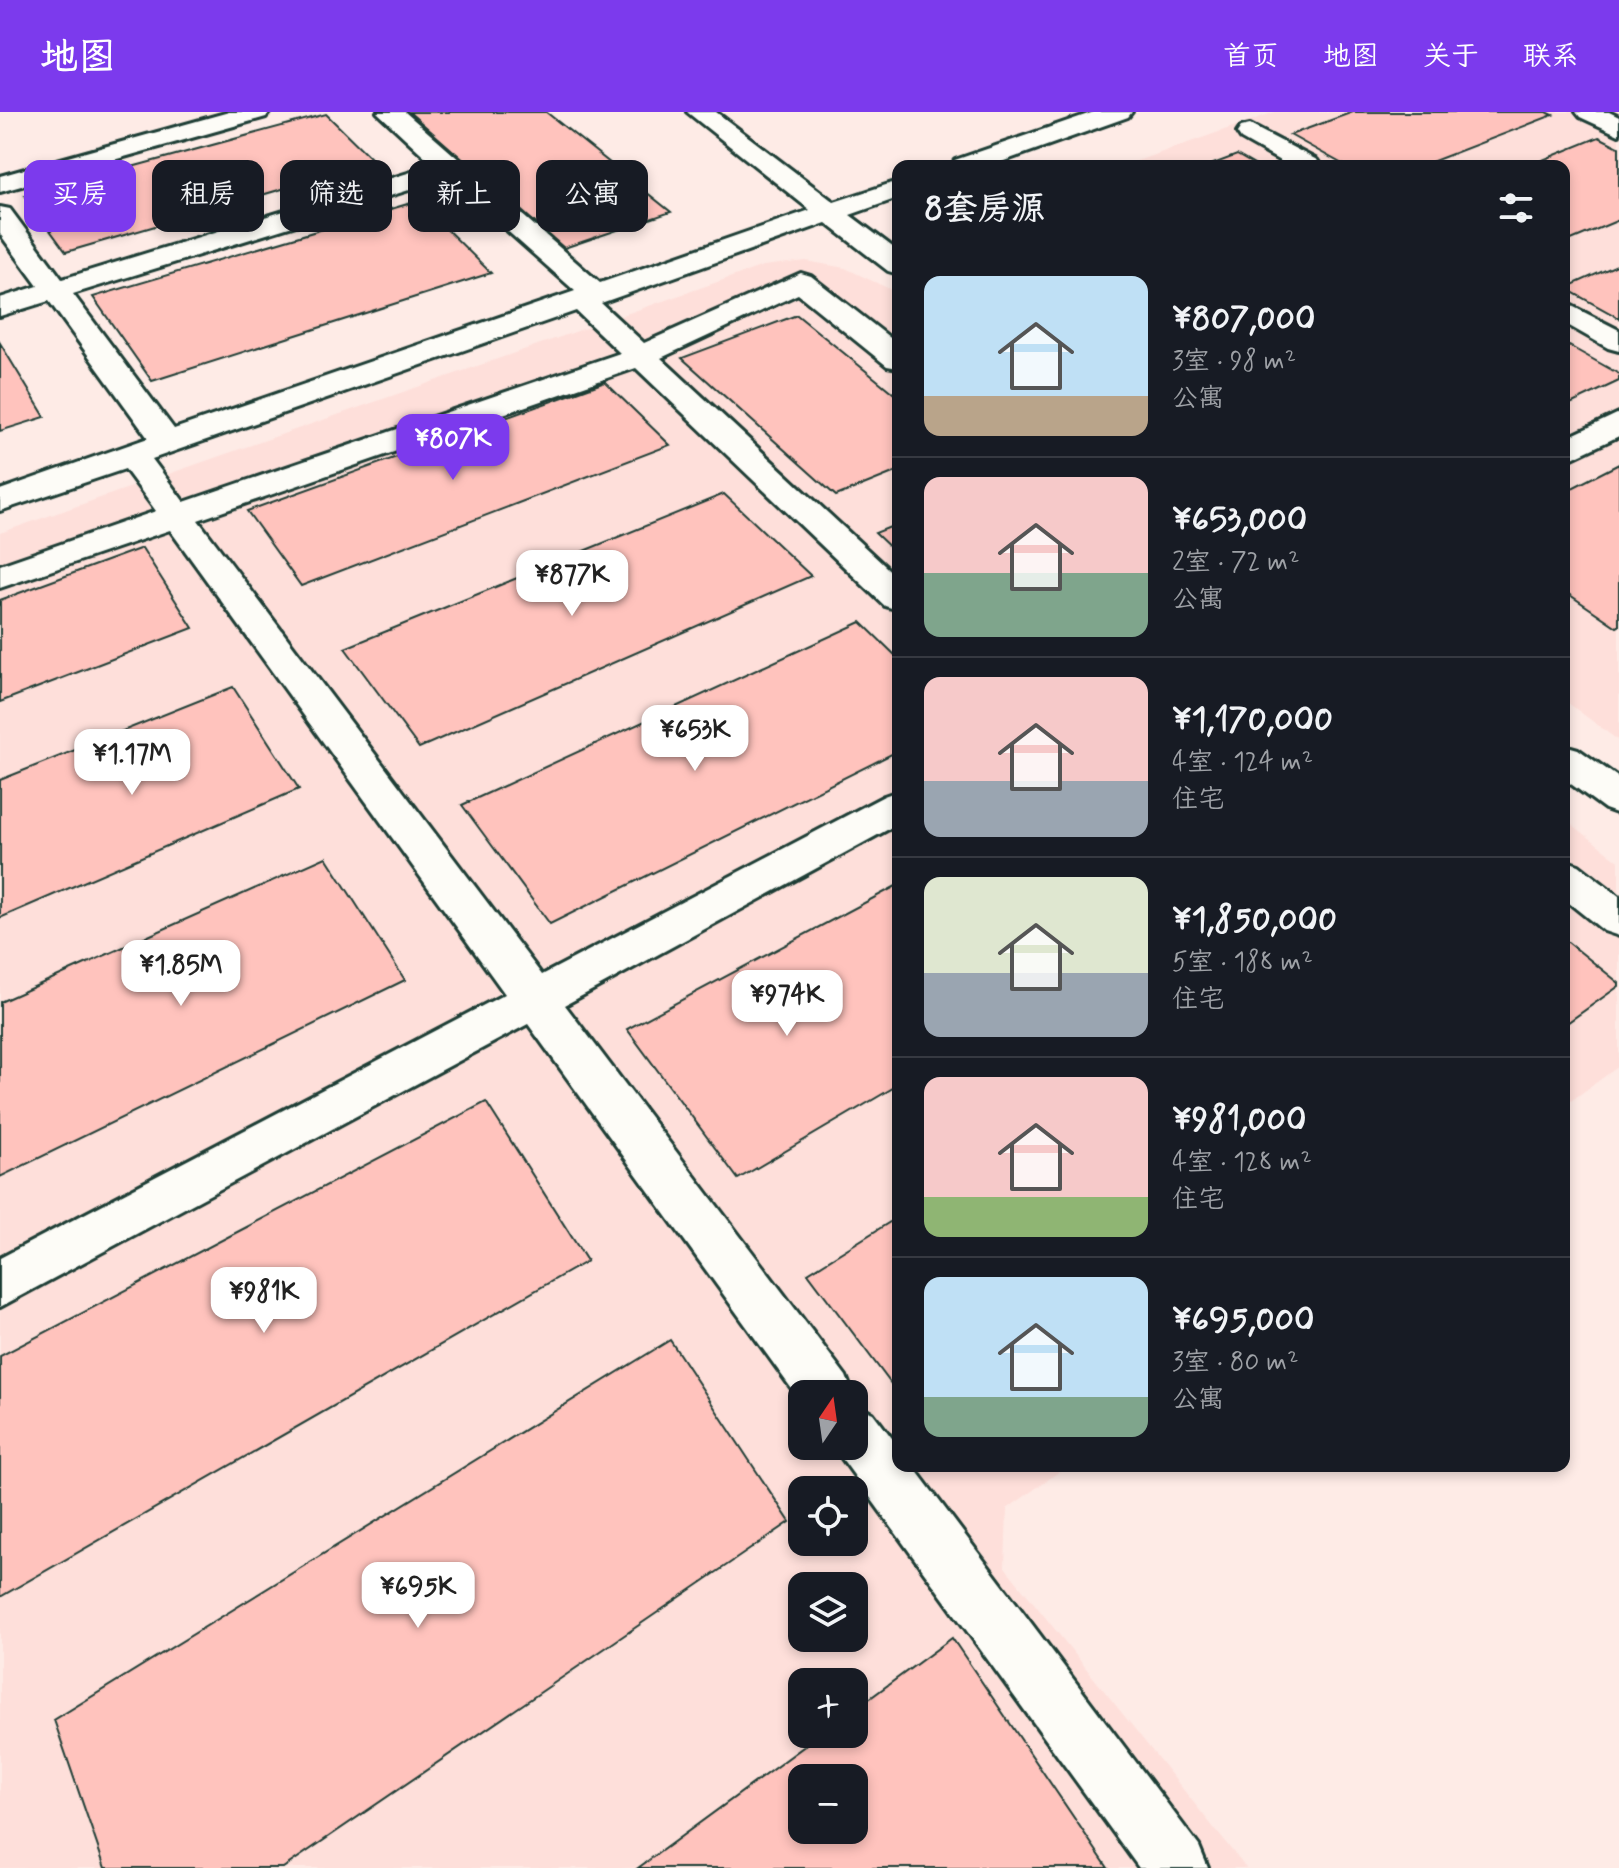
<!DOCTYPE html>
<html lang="zh">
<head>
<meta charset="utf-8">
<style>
	body { margin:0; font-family:Mynerve,"LXGW WenKai TC",sans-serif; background:#20242c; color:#f1f3f6; height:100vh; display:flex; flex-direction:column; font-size:30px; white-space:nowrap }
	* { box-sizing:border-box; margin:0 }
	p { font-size:26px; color:#9ea1a6 }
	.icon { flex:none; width:44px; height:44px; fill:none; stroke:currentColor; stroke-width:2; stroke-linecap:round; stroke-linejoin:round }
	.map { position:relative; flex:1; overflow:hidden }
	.side { position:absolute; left:892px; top:48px; width:678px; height:1312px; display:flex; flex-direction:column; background:#171b24; border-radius:16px; box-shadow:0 4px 12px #0003 }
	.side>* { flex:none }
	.banner { position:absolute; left:24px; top:48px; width:748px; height:72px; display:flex; gap:16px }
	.needle { width:52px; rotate:13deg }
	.controls { position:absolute; left:788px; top:1268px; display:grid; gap:16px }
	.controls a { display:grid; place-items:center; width:80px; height:80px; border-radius:16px; background:#171b24; box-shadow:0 4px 12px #0003; font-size:40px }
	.price { position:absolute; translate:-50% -68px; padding:0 18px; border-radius:16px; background:#fff; color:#222; font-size:26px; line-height:52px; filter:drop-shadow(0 2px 4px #0008) }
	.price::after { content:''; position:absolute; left:50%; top:48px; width:24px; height:18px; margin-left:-12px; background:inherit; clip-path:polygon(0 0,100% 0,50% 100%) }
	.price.selected { background:#7c3aed; color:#fff }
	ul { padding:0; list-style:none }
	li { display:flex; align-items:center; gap:24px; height:200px; padding:0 32px }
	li+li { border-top:2px solid #363941 }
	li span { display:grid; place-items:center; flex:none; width:224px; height:160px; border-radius:16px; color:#555 }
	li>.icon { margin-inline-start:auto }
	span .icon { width:96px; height:96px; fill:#fffc; stroke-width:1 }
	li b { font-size:34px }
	h2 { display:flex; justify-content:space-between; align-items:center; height:96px; padding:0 32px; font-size:34px }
	.tag { padding:0 28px; border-radius:16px; background:#171b24; box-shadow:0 4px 12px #0003; font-size:28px; line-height:72px }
	.tag.selected { background:#7c3aed; color:#fff }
	header { display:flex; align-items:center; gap:48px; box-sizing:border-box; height:112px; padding:0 40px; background:#7c3aed; color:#fff }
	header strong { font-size:38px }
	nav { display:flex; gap:44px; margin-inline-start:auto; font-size:28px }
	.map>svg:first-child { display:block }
</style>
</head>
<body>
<header>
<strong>地图</strong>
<nav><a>首页</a><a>地图</a><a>关于</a><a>联系</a></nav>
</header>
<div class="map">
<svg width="1619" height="1756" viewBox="0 0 1619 1756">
	<rect width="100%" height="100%" fill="#feebe6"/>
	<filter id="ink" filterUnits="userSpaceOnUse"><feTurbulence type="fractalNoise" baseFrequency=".0125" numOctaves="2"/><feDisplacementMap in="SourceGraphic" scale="16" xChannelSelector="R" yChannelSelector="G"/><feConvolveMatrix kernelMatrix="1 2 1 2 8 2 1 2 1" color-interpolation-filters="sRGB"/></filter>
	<g filter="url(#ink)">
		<!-- built -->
		<g fill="#fedfda" fill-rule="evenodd">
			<path d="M1275 0H1619V629L1564 588V54H1123Z"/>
			<path d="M806 149 845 156 898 181V1354H1067L1007 1397 1005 1455 1246 1756H0V421L763 154ZM802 1282H854V1334H802ZM802 1378H854V1430H802ZM802 1474H854V1526H802ZM802 1570H854V1622H802ZM802 1666H854V1718H802Z"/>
			<path d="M1564 706 1619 749V954L1564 994Z"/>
		</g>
		<!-- building -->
		<g fill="#ffc3bd" stroke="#1f3d34" stroke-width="2" fill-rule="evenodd">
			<path d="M409 0H546L671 100 564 136Z"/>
			<path d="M1353 0H1547L1553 3 1421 54H1346L1290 23Z"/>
			<path d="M326 2 375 50 66 140 25 84Z"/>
			<path d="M1599 25 1619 35V108L1564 131V54H1528Z"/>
			<path d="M1237 43 1256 54H1208Z"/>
			<path d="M418 89 491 161 152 269 93 185Z"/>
			<path d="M1619 152V206L1565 176Z"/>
			<path d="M797 203 898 285V359L836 384 682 246Z"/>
			<path d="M0 231 45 305 0 319Z"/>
			<path d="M1564 231 1619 262V269L1564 295Z"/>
			<path d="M605 270 670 333 301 474 247 399Z"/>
			<path d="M1619 352V514L1617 515 1564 479V380Z"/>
			<path d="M724 382 811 464 419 636 345 536Z"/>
			<path d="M898 412V443L875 421Z"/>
			<path d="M142 436 193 516 0 590V488Z"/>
			<path d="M861 510 898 546V639L550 812 462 693Z"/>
			<path d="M233 575 299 677 0 806V668Z"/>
			<path d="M326 745 405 868 0 1065V890Z"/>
			<path d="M898 773V973L738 1067 627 917Z"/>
			<path d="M1564 827 1619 871V874L1564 913Z"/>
			<path d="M486 990 587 1149 0 1485V1244Z"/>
			<path d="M898 1105V1281L808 1161Z"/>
			<path d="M670 1228 790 1410 283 1756H105L54 1608Z"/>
			<path d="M952 1526 1108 1756H638L821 1622H854V1598ZM802 1666H854V1718H802Z"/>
		</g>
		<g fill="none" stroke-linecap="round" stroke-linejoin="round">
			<defs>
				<g id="minor">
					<path d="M229 0H270L266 5 0 80V64Z"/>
					<path d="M377 0H405L600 171 810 98 687 0H716L834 90 898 69V86L850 103 898 139V162L888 159 826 111 601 191 644 231 801 161 811 164 898 232V256L887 254 798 182 661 246 898 466V498L885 494 636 256 198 408 542 863 884 684 898 679V712L565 893 846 1264 853 1282H802V1291L528 912 0 1195V1146L505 882 170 418 0 476V453L156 399 125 357 0 399V378L148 326 49 189 0 204V186L38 174 0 122V95L10 97 62 167 434 53ZM448 66 575 179 174 317 73 182ZM576 199 620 241 184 390 152 347Z"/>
					<path d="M1094 0H1132L1128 5 990 54H951L955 48Z"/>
					<path d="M1576 0H1609L1619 5V23L1580 5Z"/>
					<path d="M1250 13 1317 48 1321 54H1289L1241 27 1237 21 1241 15Z"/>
					<path d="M1564 190 1619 218V239L1608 236 1564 211Z"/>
					<path d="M1619 301V324L1564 350V327Z"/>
					<path d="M1564 633 1578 637 1619 666V702L1605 697 1564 667Z"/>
					<path d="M1564 748 1579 753 1619 784V824L1604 819 1564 787Z"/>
					<path d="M854 1293 873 1301 898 1334V1354H913L1199 1734 1208 1756H1139L835 1337 834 1334H854Z"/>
				</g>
			</defs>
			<!-- minor casing -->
			<use href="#minor" stroke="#1f3d34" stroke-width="6"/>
			<!-- minor -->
			<use href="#minor" fill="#fdfcf7" fill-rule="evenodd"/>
		</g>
	</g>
</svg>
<div class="controls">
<a><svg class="needle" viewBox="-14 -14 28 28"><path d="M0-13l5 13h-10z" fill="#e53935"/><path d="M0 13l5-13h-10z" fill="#9ea1a6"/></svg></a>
<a><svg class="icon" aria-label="locate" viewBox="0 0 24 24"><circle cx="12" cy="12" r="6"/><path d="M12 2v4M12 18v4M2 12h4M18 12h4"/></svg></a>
<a><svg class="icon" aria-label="layers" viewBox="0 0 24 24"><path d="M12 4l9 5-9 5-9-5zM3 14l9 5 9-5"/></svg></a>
<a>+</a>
<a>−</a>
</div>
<b class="price selected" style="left:453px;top:370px">¥807K</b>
<b class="price" style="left:572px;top:506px">¥877K</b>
<b class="price" style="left:695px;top:661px">¥653K</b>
<b class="price" style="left:132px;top:685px">¥1.17M</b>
<b class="price" style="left:181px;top:896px">¥1.85M</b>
<b class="price" style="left:787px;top:926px">¥974K</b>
<b class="price" style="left:264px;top:1223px">¥981K</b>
<b class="price" style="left:418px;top:1518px">¥695K</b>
<div class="banner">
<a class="tag selected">买房</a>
<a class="tag">租房</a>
<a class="tag">筛选</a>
<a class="tag">新上</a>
<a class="tag">公寓</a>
</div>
<section class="side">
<h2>8套房源<svg class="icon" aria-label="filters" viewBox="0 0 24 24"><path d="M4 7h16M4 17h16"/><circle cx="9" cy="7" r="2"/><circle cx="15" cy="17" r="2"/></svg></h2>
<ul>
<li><span style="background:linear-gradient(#bfe0f5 75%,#b9a48a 0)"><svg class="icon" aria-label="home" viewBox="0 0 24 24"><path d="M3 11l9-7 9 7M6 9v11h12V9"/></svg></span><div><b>¥807,000</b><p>3室 · 98 m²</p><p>公寓</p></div></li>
<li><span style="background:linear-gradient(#f6c9c9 60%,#7fa58c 0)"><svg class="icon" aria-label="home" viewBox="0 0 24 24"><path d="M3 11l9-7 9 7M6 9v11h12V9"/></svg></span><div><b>¥653,000</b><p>2室 · 72 m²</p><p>公寓</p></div></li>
<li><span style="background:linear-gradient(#f6c9c9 65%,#9aa5b1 0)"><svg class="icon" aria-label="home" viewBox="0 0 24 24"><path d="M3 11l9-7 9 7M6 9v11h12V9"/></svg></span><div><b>¥1,170,000</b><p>4室 · 124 m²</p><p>住宅</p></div></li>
<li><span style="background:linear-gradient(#dfe7d0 60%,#9aa5b1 0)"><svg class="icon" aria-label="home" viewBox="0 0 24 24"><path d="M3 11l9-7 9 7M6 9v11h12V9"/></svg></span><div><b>¥1,850,000</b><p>5室 · 188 m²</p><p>住宅</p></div></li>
<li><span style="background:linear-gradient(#f6c9c9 75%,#8fb573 0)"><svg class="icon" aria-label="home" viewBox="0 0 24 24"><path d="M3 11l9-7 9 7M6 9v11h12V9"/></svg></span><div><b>¥981,000</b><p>4室 · 128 m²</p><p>住宅</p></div></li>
<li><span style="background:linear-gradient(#bfe0f5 75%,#7fa58c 0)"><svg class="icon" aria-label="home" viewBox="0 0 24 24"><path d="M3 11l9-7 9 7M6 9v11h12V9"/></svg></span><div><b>¥695,000</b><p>3室 · 80 m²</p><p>公寓</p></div></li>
</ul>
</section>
</div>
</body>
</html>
